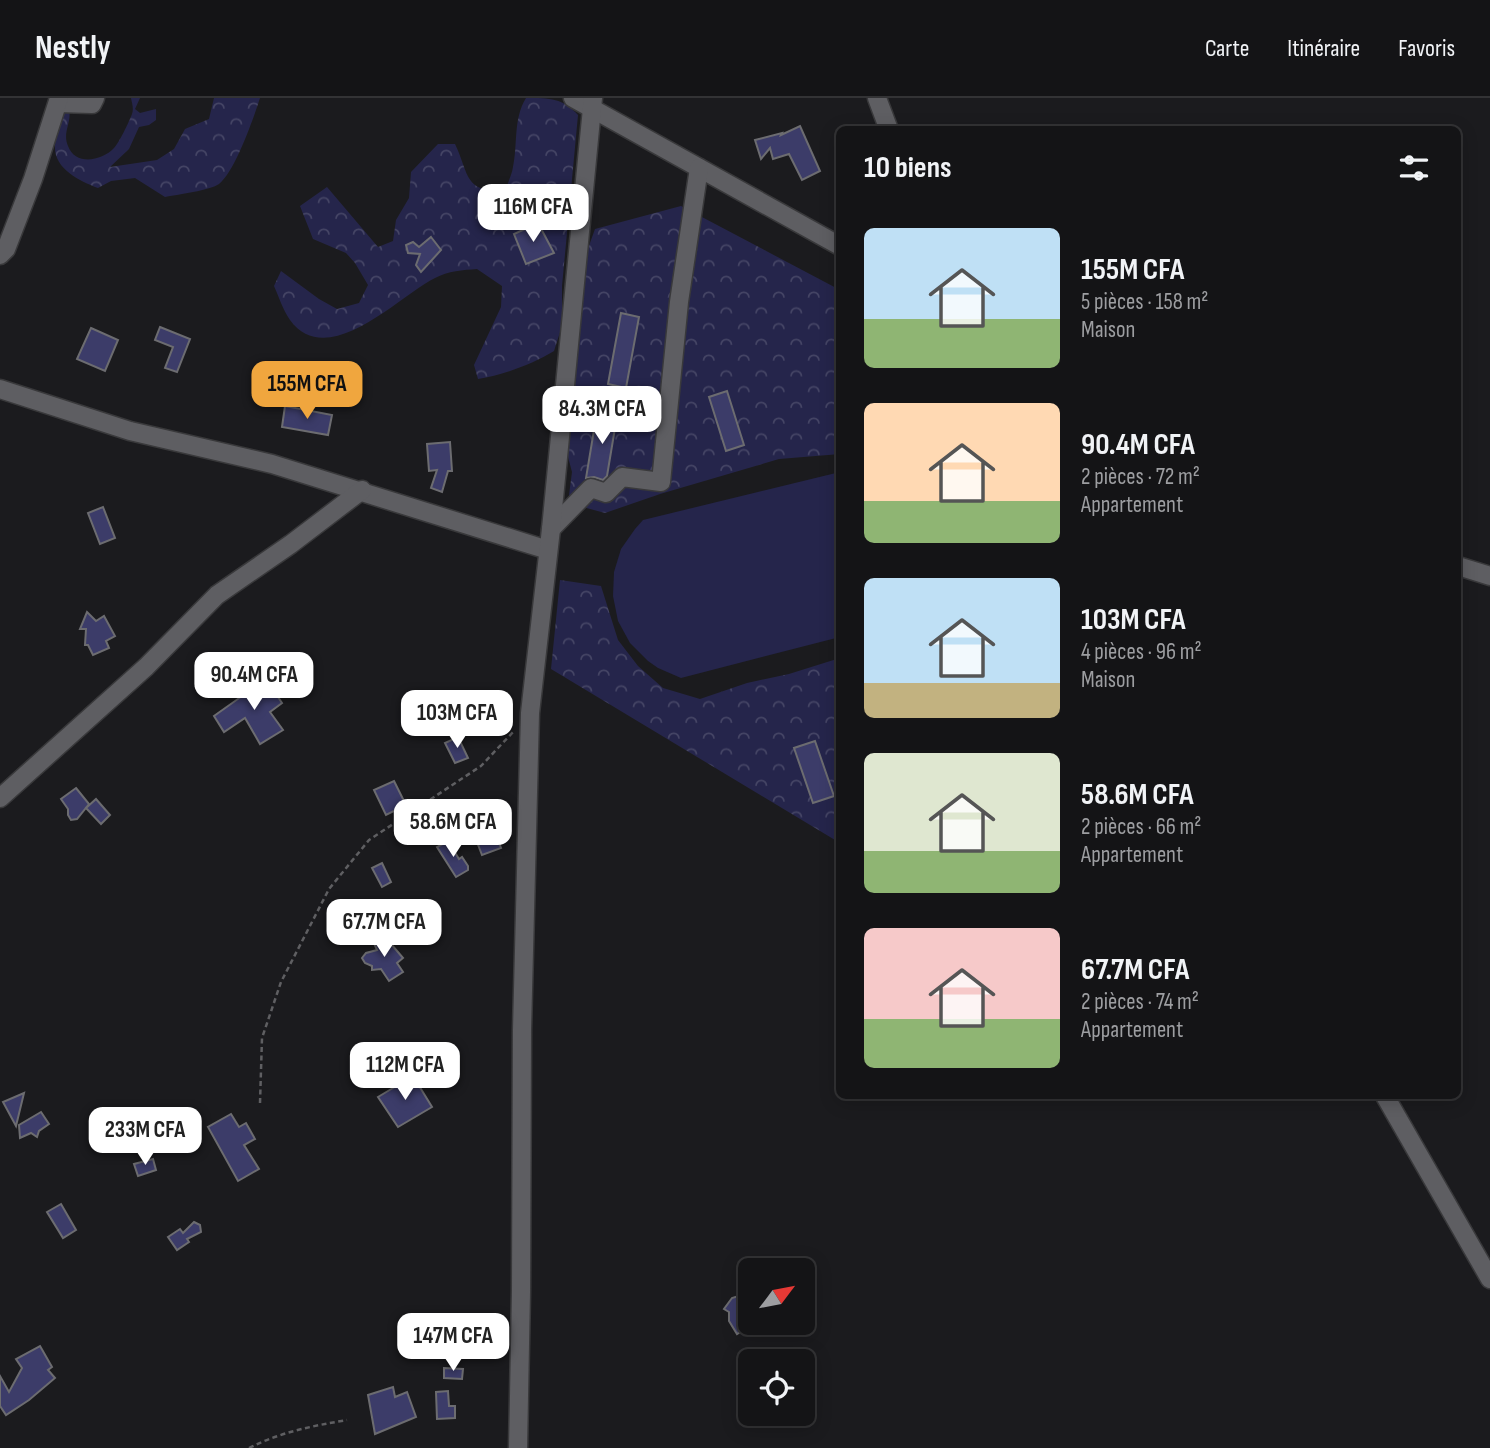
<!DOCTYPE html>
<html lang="fr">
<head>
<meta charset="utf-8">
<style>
	body { margin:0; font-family:"Sofia Sans Condensed",sans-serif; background:#1d1d1f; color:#f1f3f6; height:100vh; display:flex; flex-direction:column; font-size:26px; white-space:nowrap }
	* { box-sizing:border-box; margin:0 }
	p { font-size:23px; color:#9d9ea1 }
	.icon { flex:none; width:38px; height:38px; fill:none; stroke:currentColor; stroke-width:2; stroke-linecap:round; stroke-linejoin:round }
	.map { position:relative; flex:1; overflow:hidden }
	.sheet { position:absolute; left:836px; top:28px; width:625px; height:973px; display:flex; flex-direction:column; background:#141416; border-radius:10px; box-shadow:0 4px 18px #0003,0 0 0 2px #333335 }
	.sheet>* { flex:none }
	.needle { width:46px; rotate:58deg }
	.buttons { position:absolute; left:738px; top:1160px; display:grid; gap:14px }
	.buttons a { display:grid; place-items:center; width:77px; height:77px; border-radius:10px; background:#141416; box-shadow:0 4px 18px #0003,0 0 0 2px #333335; font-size:35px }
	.price { position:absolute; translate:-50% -60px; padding:0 16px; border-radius:14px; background:#fff; color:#222; font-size:23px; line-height:46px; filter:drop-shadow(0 2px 4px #0008) }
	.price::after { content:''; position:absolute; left:50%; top:42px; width:21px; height:16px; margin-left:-10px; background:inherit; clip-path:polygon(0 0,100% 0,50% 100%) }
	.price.selected { background:#f0a63e; color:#111 }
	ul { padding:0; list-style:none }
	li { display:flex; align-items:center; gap:21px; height:175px; padding:0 28px }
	li span { display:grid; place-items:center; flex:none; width:196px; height:140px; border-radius:10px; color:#555 }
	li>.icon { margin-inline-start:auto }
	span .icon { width:84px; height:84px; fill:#fffc; stroke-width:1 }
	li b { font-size:30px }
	h2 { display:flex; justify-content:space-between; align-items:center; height:84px; padding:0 28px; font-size:30px }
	header { display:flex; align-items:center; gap:42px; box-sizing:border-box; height:98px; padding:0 35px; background:#141416; border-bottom:2px solid #333335 }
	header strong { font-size:33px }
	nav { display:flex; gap:38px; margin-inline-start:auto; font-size:24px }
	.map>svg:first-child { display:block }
</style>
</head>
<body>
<header>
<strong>Nestly</strong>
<nav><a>Carte</a><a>Itinéraire</a><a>Favoris</a></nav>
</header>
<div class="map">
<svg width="1490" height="1350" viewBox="0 0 1490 1350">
	<defs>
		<pattern id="forest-crowns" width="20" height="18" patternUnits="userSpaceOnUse" patternTransform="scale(1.75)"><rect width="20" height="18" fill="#25254b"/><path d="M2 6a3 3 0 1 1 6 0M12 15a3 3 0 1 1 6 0" fill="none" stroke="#454565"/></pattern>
	</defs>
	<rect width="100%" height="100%" fill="#1b1b1e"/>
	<!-- forest -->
	<g fill="url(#forest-crowns)">
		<path d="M131 0H140L135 11 140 15 156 11V22L149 27 139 29 129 51 110 69 157 62 174 51 185 31 209 21 214 0H260C254 19 235 74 219 86 211 92 176 97 165 99L135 80 111 83 98 90C77 82 49 68 56 41 58 32 62 24 64 14L69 11C72 25 62 34 68 48 75 68 102 63 114 50 119 45 129 24 132 16 134 11 132 5 131 0Z"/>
		<path d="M526 0C550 0 563 0 578 17L562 188V228L554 253C532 266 504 277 478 281L474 267 501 209 502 188 477 171C463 172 448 173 435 180 400 197 328 274 290 222 283 212 279 199 274 188L281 173 319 201 337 211 359 205 368 187 355 165 346 155 313 141 300 108 327 89 378 149 393 143 396 122 409 100 411 74 438 46H455C469 75 464 97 506 91 508 84 512 76 513 69 518 46 513 21 526 0Z"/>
		<path d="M681 108 840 192V356L779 361 660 396 605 415 568 405 572 374 567 355 585 159 595 131Z"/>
		<path d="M560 482 601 488 618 542 638 568 663 590 700 601 747 585 789 576 840 560V745L551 571Z"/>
	</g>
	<!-- garden -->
	<path fill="#25254b" d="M840 374V539L681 580 658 570 648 563 630 545 618 523 613 498 614 474 621 451 635 431 643 422Z"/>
	<!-- building -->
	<g fill="#3c3c69" stroke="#6c6c70" stroke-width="2">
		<path d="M800 28 820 73 802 82 789 56 773 61 770 50 761 61 755 42 782 35 781 37Z"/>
		<path d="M538 125 554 155 526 166 514 136Z"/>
		<path d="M431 139 441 152 421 174 416 167 420 156 408 155 406 147 413 144 419 149Z"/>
		<path d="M621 215 639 219 626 290 608 286Z"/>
		<path d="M160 229 190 241 177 274 165 270 173 249 155 242Z"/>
		<path d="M91 230 118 242 105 273 77 261Z"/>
		<path d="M727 293 744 347 726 353 709 299Z"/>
		<path d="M285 308 332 317 328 337 282 329Z"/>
		<path d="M597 314 617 318 607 378 603 382 594 379 586 380Z"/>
		<path d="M450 344 452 373H448L442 394 431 390 437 372 429 373 427 346Z"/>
		<path d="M103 409 115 440 100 446 88 415Z"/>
		<path d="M87 514 96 523 104 518 115 538 106 543 109 550 93 557 88 547H85L86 531H80Z"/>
		<path d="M266 581 282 605 270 614 283 632 260 646 245 620 224 634 214 618Z"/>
		<path d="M458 639 468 660 455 665 445 645Z"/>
		<path d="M815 643 834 698 813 705 794 650Z"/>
		<path d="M394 683 406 707 386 717 374 692Z"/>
		<path d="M76 690 89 706 77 721 71 722 68 717V711L61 701Z"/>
		<path d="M96 701 110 717 101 726 86 710Z"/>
		<path d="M491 724 501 750 482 757 472 731Z"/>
		<path d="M448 743 459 761 462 759 468 768V772L456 779 437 749Z"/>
		<path d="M382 765 391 784 382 789 372 770Z"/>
		<path d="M383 838 388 849 392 847 403 860 397 865 403 874 389 883 381 871 372 872V868L365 865 362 860 366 855 377 852 373 843Z"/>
		<path d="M413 978 432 1009 398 1029 378 999Z"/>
		<path d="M24 995 16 1028 3 1004Z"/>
		<path d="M41 1014 49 1026 39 1033 37 1039 31 1035 20 1040 19 1027Z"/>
		<path d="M231 1016 239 1029 246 1025 255 1041 244 1047 259 1071 238 1083 208 1029Z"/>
		<path d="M153 1061 156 1072 138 1078 134 1066Z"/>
		<path d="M61 1106 76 1132 63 1140 47 1114Z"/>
		<path d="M194 1124 200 1127 201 1134 187 1141 189 1144 177 1152 168 1139 180 1131 183 1135Z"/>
		<path d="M751 1182V1227L737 1236 729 1223V1214L724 1211 732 1200 742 1197Z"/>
		<path d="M40 1248 52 1269 48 1272 55 1280 29 1302 6 1317 0 1308V1278L9 1294 22 1270 16 1261Z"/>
		<path d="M444 1270 463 1271 462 1281 444 1280Z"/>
		<path d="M393 1289 395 1299 407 1294 416 1319 375 1336 368 1297Z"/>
		<path d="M448 1293 449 1308H455V1320L437 1321 436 1294Z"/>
	</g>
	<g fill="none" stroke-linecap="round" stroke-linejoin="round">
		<defs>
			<g id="minor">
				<path d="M573 0 840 148"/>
				<path d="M877 0 889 32"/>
				<path d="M58 5 92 6 95 0"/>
				<path d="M0 157 6 151 33 81 59 0"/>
				<path d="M0 291 130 333 272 366 548 452"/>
				<path d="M551 431 591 390 606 395 622 379 661 384 679 204 699 70"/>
				<path d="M1458 468 1490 478"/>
				<path d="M0 700 146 569 217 497 291 446 362 392"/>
				<path d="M1385 998 1490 1181"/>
				<path d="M518 1350 521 1194 522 932 530 615 551 431 593 0"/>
			</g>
		</defs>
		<!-- minor casing -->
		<use href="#minor" stroke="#39393b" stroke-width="21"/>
		<!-- path -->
		<g stroke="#5f5f62" stroke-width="2.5" stroke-dasharray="5 3.5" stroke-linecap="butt">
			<path d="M260 1005 262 940 281 884 329 791 369 742 481 668 514 633"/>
			<path d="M249 1350C281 1334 312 1328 347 1322"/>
		</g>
		<!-- minor -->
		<use href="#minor" stroke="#5e5e62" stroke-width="18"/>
	</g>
</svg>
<div class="buttons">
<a><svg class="needle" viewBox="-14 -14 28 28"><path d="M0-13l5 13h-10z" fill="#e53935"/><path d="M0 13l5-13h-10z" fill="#9d9ea1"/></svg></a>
<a><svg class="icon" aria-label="locate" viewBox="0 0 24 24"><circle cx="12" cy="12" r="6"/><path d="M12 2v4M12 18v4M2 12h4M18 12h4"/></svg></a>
</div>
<b class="price" style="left:533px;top:146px">116M CFA</b>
<b class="price selected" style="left:307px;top:323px">155M CFA</b>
<b class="price" style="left:602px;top:348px">84.3M CFA</b>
<b class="price" style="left:254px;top:614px">90.4M CFA</b>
<b class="price" style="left:457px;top:652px">103M CFA</b>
<b class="price" style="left:453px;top:761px">58.6M CFA</b>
<b class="price" style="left:384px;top:861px">67.7M CFA</b>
<b class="price" style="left:405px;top:1004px">112M CFA</b>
<b class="price" style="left:145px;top:1069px">233M CFA</b>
<b class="price" style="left:453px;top:1275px">147M CFA</b>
<section class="sheet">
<h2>10 biens<svg class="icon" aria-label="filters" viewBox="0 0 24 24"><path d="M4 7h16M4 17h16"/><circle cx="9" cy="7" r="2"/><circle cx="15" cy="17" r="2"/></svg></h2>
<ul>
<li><span style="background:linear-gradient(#bfe0f5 65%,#8fb573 0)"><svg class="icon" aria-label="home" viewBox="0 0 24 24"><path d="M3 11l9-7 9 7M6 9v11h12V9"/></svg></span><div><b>155M CFA</b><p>5 pièces · 158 m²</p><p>Maison</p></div></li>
<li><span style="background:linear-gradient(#ffd9b3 70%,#8fb573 0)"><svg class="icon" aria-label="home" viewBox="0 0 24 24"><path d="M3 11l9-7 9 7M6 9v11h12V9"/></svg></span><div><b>90.4M CFA</b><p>2 pièces · 72 m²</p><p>Appartement</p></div></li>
<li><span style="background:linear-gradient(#bfe0f5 75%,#c2b280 0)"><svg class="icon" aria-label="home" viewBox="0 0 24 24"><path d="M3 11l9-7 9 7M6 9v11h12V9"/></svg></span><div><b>103M CFA</b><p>4 pièces · 96 m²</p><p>Maison</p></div></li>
<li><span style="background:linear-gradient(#dfe7d0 70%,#8fb573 0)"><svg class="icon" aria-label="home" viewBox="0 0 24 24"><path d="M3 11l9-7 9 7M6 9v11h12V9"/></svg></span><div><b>58.6M CFA</b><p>2 pièces · 66 m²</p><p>Appartement</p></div></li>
<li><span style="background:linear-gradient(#f6c9c9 65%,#8fb573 0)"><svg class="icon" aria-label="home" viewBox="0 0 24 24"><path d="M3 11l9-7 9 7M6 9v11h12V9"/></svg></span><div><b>67.7M CFA</b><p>2 pièces · 74 m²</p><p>Appartement</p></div></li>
</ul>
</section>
</div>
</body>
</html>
